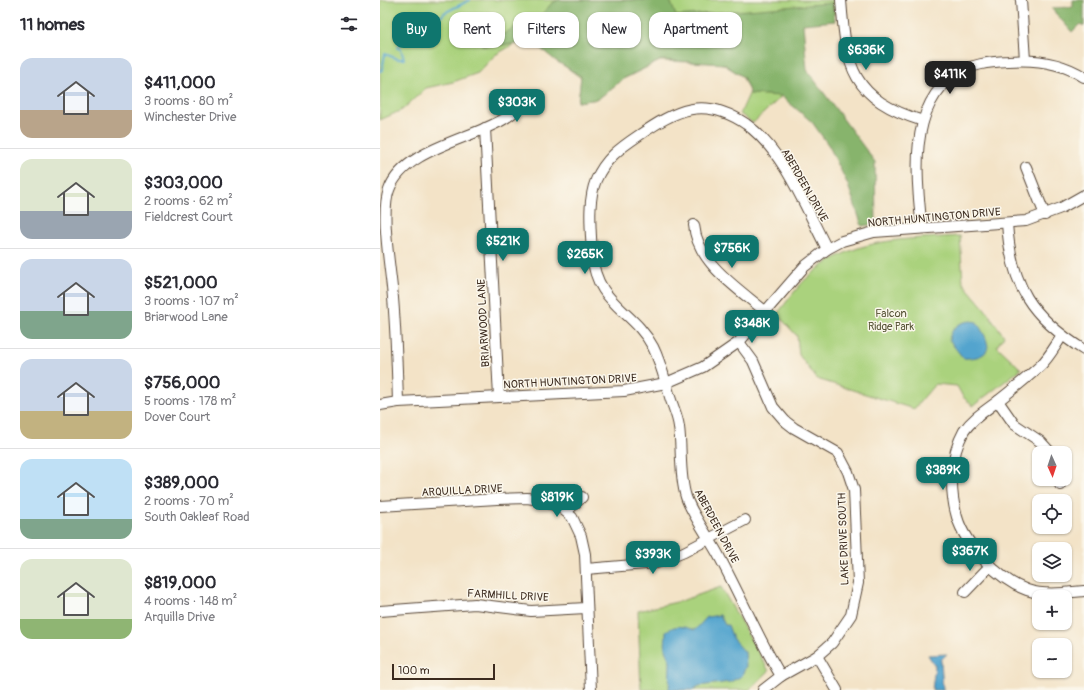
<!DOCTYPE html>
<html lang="en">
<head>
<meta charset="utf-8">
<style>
	body { margin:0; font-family:Pangolin,sans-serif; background:#f2f2f3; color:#2b2b33; height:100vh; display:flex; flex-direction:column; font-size:15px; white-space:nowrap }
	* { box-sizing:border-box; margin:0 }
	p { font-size:13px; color:#7c7c81 }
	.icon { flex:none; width:22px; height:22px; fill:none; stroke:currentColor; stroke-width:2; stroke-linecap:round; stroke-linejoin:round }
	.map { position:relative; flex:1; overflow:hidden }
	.drawer { display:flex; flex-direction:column; background:#fff; width:380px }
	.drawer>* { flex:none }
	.hud { position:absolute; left:12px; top:12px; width:380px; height:36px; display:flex; gap:8px }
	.needle { width:26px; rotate:177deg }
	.fabs { position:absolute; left:652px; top:446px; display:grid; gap:8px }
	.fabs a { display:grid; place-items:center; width:40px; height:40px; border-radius:8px; background:#fff; box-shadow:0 1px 3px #0004; font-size:20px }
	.scale { position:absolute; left:12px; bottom:10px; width:103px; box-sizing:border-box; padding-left:4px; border:2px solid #3b2a1e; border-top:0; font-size:11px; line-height:14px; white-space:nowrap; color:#3b2a1e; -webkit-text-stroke:3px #fbf7ec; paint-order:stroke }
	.price { position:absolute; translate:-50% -34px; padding:0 9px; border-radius:8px; background:#0f766e; color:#fff; font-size:13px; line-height:26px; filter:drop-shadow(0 1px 2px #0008) }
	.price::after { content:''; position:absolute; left:50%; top:24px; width:12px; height:9px; margin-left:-6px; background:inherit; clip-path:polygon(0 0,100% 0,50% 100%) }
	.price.selected { background:#222; color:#fff }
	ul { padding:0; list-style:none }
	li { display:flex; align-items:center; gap:12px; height:100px; padding:0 20px }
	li+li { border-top:1px solid #e1e1e2 }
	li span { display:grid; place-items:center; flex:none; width:112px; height:80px; border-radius:12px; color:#555 }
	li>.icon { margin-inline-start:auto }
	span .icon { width:48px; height:48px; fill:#fffc; stroke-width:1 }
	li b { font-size:17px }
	h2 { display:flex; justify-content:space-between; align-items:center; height:48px; padding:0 20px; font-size:17px }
	.tag { padding:0 14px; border-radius:12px; background:#fff; box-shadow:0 1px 3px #0004; font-size:14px; line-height:36px }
	.tag.selected { background:#0f766e; color:#fff }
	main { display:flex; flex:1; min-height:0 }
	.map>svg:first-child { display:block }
</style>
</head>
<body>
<main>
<section class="drawer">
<h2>11 homes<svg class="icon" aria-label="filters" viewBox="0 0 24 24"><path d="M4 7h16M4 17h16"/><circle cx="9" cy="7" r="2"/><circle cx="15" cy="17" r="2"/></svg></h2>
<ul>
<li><span style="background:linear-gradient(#c9d6e8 65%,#b9a48a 0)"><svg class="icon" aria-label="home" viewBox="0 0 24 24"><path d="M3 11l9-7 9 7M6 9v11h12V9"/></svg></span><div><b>$411,000</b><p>3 rooms · 80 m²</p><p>Winchester Drive</p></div></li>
<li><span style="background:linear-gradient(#dfe7d0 65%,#9aa5b1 0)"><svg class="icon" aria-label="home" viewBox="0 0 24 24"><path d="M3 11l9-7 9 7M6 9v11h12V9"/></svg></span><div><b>$303,000</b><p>2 rooms · 62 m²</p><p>Fieldcrest Court</p></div></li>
<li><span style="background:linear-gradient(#c9d6e8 65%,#7fa58c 0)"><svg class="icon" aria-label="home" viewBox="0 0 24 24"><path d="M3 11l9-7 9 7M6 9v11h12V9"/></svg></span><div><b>$521,000</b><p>3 rooms · 107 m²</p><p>Briarwood Lane</p></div></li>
<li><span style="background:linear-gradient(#c9d6e8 65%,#c2b280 0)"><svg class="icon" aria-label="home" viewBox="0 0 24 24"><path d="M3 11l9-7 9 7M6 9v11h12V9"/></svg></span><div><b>$756,000</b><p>5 rooms · 178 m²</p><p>Dover Court</p></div></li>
<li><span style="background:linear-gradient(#bfe0f5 75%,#7fa58c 0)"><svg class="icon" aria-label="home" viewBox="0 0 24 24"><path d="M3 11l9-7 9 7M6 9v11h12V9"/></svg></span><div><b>$389,000</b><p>2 rooms · 70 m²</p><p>South Oakleaf Road</p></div></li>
<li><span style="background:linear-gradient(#dfe7d0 75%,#8fb573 0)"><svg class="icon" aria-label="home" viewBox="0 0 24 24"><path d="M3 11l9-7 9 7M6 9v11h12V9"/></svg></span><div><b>$819,000</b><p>4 rooms · 148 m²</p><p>Arquilla Drive</p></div></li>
</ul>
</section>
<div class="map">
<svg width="704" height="690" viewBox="0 0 704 690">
	<rect width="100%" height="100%" fill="#fbf7ec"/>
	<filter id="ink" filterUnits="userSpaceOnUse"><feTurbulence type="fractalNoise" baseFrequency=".025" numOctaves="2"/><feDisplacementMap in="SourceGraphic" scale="8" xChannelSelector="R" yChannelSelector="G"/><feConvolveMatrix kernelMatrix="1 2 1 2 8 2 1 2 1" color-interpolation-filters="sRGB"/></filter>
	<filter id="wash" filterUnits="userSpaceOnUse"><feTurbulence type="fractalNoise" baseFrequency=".012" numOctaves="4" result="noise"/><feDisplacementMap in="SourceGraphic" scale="16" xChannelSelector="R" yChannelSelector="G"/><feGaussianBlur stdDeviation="0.9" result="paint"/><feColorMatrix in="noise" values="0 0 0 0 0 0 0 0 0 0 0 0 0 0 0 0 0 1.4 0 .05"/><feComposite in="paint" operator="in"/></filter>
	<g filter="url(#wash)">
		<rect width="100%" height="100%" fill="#f3e3c7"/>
		<!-- green -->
		<g fill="#aad27d" stroke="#727e4e">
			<path d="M0 0H455L456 13 398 17 402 96 373 123 360 114 370 92 362 76 341 63 280 61 243 79 218 99 198 102 201 78 152 42 136 43 115 55 98 73 73 82 46 88 22 110 0 120Z"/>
			<path d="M580 236 583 283 605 309 624 336 617 346 641 369 593 406 583 397 577 386 555 384 534 409 437 379 419 355 417 336 397 314C407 302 416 288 427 278 474 236 521 240 580 236Z"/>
			<path d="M341 587 389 671 369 690H261L258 611 301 601Z"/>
		</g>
		<!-- forest -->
		<g fill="#87b46c" stroke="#616f45">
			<path d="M179 0H290L296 16 452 3 455 21 423 24 427 70 495 162 496 224 482 226 468 185 449 146 432 122 401 96 370 94 363 77 344 64 281 60 243 79 218 99 198 102 201 76 176 61 154 43 102 46 105 34H124L146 20 154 23 172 3Z"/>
			<path d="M693 0H704V26L700 24 692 32 671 8 693 7Z"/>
		</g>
		<!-- water -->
		<g fill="#53a4ce" stroke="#476776">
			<path d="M591 321 597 322C600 328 606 336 607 342 612 356 593 359 583 358L569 340C571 328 579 322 591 321Z"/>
			<path d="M340 615 345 625H348L353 639 365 652 366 666 362 676 350 682 319 686 312 690H289L290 661 285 647 286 632C295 623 304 627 315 630L327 617Z"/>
			<path d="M567 654 561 660 563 690H552L555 666 548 655Z"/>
		</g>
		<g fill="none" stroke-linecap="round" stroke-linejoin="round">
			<!-- stream -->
			<path stroke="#53a4ce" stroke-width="2" d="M0 71 2 70 5 54 18 59H24L21 49 17 48 23 39 29 38 43 28 50 19 62 16 64 13 90 0"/>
		</g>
	</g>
	<g filter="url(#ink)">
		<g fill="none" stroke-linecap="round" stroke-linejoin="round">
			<defs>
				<g id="minor">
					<path d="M461 0C466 68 472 99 543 121"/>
					<path d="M641 0 645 60"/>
					<path d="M105 128 119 397"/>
					<path d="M646 167 665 215"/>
					<path d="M627 223C631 286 651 317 704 350"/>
					<path d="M314 225C317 263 359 289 386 312"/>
					<path d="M542 228C536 180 528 106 575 75 591 64 609 62 628 61 654 59 681 62 704 77"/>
					<path d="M682 336C675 346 669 358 660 366 647 378 632 390 618 401 606 410 593 418 584 431 570 456 569 489 577 517 585 545 619 580 647 590 665 596 685 593 704 591"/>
					<path d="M359 342 373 361 393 407 405 421 414 428 458 453 468 472 474 490 478 583 471 615 452 643 437 656 401 676 383 690"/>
					<path d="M618 401 634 424 661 442 671 453"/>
					<path d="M18 402C17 367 16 333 13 298 11 270 0 214 9 190 28 137 134 137 144 96"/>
					<path d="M0 405 18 402 244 391 286 383 323 367 359 342 424 267 447 249 462 241 494 232 646 221 681 208 704 195"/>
					<path d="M680 485 681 479"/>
					<path d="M0 506 117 499 147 498 160 500 180 507 192 517 201 536 205 554 211 690"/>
					<path d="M187 511 202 497"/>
					<path d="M206 569 277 563 304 552 365 520"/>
					<path d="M585 592 610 566"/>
					<path d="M0 611 95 604 151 611 206 608"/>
					<path d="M437 656 457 690"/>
					<path d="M401 676C378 638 361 597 340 558 331 540 312 515 306 497 299 475 302 449 299 427 298 417 293 407 290 397 285 381 281 363 273 347 253 309 216 305 212 254 211 231 207 202 216 180 225 159 240 148 258 136 296 110 323 95 366 124 404 151 426 209 447 249"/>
				</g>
			</defs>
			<!-- minor casing -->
			<use href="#minor" stroke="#574637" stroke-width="12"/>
			<!-- minor -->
			<use href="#minor" stroke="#fff" stroke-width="10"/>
		</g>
	</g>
	<g text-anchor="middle" stroke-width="3" stroke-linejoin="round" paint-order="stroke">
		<!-- street labels -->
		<g font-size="11" fill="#3b2a1e" stroke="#fbf7ec">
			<text transform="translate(425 185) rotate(60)" y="4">ABERDEEN DRIVE</text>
			<text transform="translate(554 217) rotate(-5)" y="4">NORTH HUNTINGTON DRIVE</text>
			<text transform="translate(103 323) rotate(-93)" y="4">BRIARWOOD LANE</text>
			<text transform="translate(190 381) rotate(-3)" y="4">NORTH HUNTINGTON DRIVE</text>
			<text transform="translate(82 490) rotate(-3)" y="4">ARQUILLA DRIVE</text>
			<text transform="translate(337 526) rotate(62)" y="4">ABERDEEN DRIVE</text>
			<text transform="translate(463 539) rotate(-92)" y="4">LAKE DRIVE SOUTH</text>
			<text transform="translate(128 595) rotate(3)" y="4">FARMHILL DRIVE</text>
		</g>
		<!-- park labels -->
		<g font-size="11" fill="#575436" stroke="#fbf7ec">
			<text x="511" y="317">Falcon<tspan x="511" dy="13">Ridge Park</tspan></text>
		</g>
	</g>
</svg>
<div class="fabs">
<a><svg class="needle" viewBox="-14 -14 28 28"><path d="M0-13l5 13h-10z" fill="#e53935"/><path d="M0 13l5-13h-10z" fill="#7c7c81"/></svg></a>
<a><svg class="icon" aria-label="locate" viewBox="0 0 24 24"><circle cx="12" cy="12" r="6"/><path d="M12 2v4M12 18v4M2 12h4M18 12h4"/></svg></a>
<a><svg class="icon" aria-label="layers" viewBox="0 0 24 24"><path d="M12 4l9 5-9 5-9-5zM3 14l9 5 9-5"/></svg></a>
<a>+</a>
<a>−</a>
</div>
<div class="scale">100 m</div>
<b class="price" style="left:486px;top:71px">$636K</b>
<b class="price selected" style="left:570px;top:95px">$411K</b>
<b class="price" style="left:137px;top:123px">$303K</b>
<b class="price" style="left:123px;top:262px">$521K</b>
<b class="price" style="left:352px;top:269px">$756K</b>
<b class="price" style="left:205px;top:275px">$265K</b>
<b class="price" style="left:372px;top:344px">$348K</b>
<b class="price" style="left:563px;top:491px">$389K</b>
<b class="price" style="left:177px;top:518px">$819K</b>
<b class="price" style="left:590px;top:572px">$367K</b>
<b class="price" style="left:273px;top:575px">$393K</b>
<div class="hud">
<a class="tag selected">Buy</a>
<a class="tag">Rent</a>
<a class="tag">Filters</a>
<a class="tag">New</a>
<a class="tag">Apartment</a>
</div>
</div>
</main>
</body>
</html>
